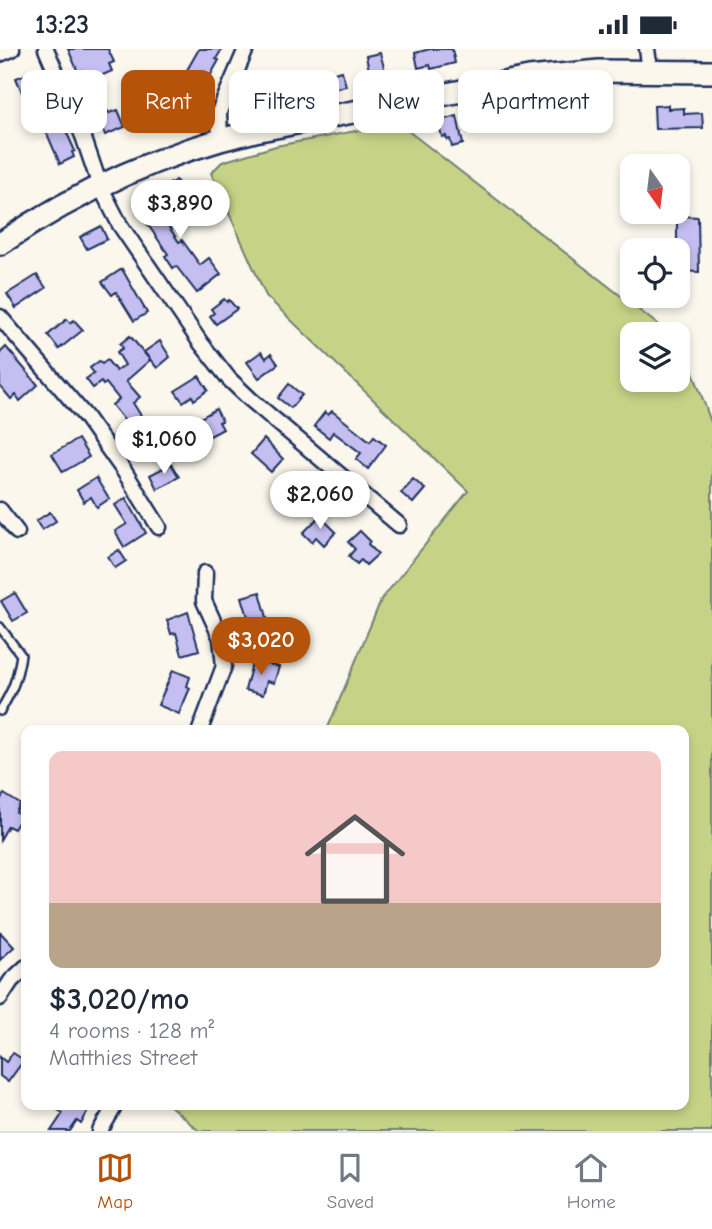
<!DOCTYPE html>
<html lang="en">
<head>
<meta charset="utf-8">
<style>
	body { margin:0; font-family:"Comic Neue",sans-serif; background:#f2f2f3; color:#1f2937; height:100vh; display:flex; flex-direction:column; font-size:26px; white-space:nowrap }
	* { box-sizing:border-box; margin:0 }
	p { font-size:23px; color:#747a83 }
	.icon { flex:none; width:38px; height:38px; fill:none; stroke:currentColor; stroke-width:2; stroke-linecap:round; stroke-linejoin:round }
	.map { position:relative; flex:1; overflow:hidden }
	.sheet { position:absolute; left:21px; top:676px; width:668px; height:385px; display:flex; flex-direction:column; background:#fff; border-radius:14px; box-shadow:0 4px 10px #0003 }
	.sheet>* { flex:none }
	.top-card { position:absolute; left:21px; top:21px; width:670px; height:63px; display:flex; gap:14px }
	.needle { width:46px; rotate:166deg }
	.buttons { position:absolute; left:620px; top:105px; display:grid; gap:14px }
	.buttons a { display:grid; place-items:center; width:70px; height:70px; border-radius:14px; background:#fff; box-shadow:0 4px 10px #0003; font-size:35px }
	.price { position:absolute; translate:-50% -60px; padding:0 16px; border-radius:24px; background:#fff; color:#222; font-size:23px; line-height:46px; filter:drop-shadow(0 2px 4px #0008) }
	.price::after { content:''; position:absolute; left:50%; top:42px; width:21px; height:16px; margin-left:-10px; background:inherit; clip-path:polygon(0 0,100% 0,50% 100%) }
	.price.on { background:#b45309; color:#fff }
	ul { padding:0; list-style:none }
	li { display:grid; align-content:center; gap:14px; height:371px; padding:0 28px }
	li+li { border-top:2px solid #e0e1e3 }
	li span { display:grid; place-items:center; height:217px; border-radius:14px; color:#555 }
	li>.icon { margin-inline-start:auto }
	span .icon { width:126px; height:126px; fill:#fffc; stroke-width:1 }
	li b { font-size:30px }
	.pill { padding:0 24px; border-radius:14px; background:#fff; box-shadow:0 4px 10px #0003; font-size:24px; line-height:63px }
	.pill.on { background:#b45309; color:#fff }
	.status { display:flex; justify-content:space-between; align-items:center; height:49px; padding:0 35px; background:#fff; direction:ltr }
	.status svg { height:19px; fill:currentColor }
	.dock { display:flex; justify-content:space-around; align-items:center; height:98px; border-top:2px solid #e0e1e3; background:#fff; font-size:19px; color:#747a83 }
	.dock a { display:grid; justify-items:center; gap:4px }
	.dock .on { color:#b45309 }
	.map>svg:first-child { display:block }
</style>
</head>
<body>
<div class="status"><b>13:23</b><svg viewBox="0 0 49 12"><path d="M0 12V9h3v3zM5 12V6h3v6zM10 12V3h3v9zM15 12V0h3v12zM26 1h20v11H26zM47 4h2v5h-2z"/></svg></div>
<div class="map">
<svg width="712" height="1082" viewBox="0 0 712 1082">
	<rect width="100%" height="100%" fill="#fbf7ec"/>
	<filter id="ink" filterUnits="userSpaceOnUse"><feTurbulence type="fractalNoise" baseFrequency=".0143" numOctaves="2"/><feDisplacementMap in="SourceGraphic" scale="14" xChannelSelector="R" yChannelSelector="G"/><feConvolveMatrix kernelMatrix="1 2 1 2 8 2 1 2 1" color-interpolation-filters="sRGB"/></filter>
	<g filter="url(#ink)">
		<!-- green -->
		<path fill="#c6d387" stroke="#708172" stroke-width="2" d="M398 74 670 285H632V331H677V291L683 295 712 376V1082H199L168 1055H684V681H327L381 551 468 442 266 247 211 124 222 113 276 97Z"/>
		<!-- building -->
		<g fill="#c5bff1" stroke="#1b2f5e" stroke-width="2">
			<path d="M68 0H108L114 13 109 15 112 22 87 33 82 21 78 23Z"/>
			<path d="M199 0H222L216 10 219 11 204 38 208 40 203 50 183 39 193 34 183 28Z"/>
			<path d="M430 0H452L455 14 431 20 430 16 418 19 415 4Z"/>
			<path d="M380 4 387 29 371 32 366 7Z"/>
			<path d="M342 22 346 37 284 50 282 42 263 46 260 32 295 23 297 30 304 28 305 31Z"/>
			<path d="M30 24 34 34 37 33 43 47 38 49 49 76 38 81 16 29Z"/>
			<path d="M167 45 176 65 159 72 156 67 147 71 142 59Z"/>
			<path d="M554 46 558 71 540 75 537 61 532 56 540 52V49Z"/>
			<path d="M668 56V60L684 59V65L702 64 703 79 655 80 654 57Z"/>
			<path d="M107 61 109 64 118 61 125 78 105 86 97 65Z"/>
			<path d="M457 67 463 95 452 98 450 90 447 91 446 87 442 88 438 72Z"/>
			<path d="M62 73 75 102 72 103 74 108 60 115 45 80Z"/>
			<path d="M176 131 193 160 167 175 179 193 182 191 200 216 209 209 221 225 197 244 176 217 173 219 165 207 168 205 146 173 169 157 159 141Z"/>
			<path d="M677 167 698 168 699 223 677 222Z"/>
			<path d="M101 177 107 190 87 200 80 188Z"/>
			<path d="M122 220 147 264 134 272 116 243 112 246 102 233Z"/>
			<path d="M37 226 46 239 16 259 7 245Z"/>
			<path d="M224 250 227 253 229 251 237 260 216 275 210 267 214 264 211 260Z"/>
			<path d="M67 270 70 274 74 271 83 281 59 300 48 286Z"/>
			<path d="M130 287 150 311 126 332 140 348 133 354 152 384 136 394 125 378 128 376 112 356 119 350 106 334 103 336 101 333 93 339 86 330 94 324 90 319 99 312 102 315 107 311 116 322 125 316 117 303 123 299 120 295Z"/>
			<path d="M160 292 170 308 157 319 144 303Z"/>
			<path d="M6 298 38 336 20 352 16 346 11 350 0 337V304Z"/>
			<path d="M261 303 266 309 271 305 278 315 259 329 247 313Z"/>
			<path d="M199 327 208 341 194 351 192 347 183 353 175 342Z"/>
			<path d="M289 335 302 346 291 359 278 349Z"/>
			<path d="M216 360 222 372 219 373 223 380 193 396 196 400 186 406 183 401 171 408 166 401 198 381 194 373Z"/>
			<path d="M332 362 370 392 374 387 386 396 368 420 356 410 361 404 333 383 329 389 314 377 325 363 328 366Z"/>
			<path d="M78 390 89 408 63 423 52 405Z"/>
			<path d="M264 390 283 410 271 423 251 405Z"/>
			<path d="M171 415 179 428 157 440 150 426Z"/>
			<path d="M96 429 109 450 97 458 91 448 84 453 77 441Z"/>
			<path d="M413 430 425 440 413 454 401 444Z"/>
			<path d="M126 449 146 484 124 498 115 482 127 475 115 456Z"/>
			<path d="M50 463 56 472 42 481 36 472Z"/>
			<path d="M320 467 336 483 324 496 316 488 312 493 303 484Z"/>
			<path d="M360 482 370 492 368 495 378 505 366 516 361 511 357 515 349 507 355 500 348 493Z"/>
			<path d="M119 501 126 512 115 519 108 508Z"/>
			<path d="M260 543 268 572 251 578 242 548Z"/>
			<path d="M15 544 27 564 13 572 1 552Z"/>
			<path d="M188 563 199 601 182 606 176 584 171 585 167 571Z"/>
			<path d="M253 611 279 618 274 634 267 632 263 646 245 641Z"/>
			<path d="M173 621 190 628 187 637 190 639 179 665 158 656Z"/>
			<path d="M4 745 20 755 16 763 22 767 14 780 8 777 0 791V751Z"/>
			<path d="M0 883 14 898 0 911Z"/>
			<path d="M13 1004 24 1011 8 1033 0 1027V1008L6 1013Z"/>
			<path d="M47 1055H92L81 1075 77 1072 70 1082H51L63 1064Z"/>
		</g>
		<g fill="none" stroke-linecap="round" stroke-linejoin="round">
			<defs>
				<path id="lane" d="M0 578 21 606C17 630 13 641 0 662"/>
				<g id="street">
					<path d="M46 0 83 87 100 137 120 176 200 293 229 330 250 350 399 476"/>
					<path d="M647 0 650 22"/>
					<path d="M0 5 12 0"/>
					<path d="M220 90 219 63 246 0"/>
					<path d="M0 268 85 367 124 422 159 478"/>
					<path d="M0 461 17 483"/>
					<path d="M200 681 224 617 221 589 204 552 205 524"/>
					<path d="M0 949 11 932 26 918"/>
					<path d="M100 1082 116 1055"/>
				</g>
				<path id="primary" d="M0 195C77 143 164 103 255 82L529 29 599 22 712 23"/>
			</defs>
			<!-- lane casing -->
			<use href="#lane" stroke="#1b2f5e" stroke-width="12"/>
			<!-- street casing -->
			<use href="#street" stroke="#1b2f5e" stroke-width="19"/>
			<!-- primary casing -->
			<use href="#primary" stroke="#1b2f5e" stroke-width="26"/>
			<!-- lane -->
			<use href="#lane" stroke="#fbf7ec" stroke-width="7"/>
			<!-- street -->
			<use href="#street" stroke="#fbf7ec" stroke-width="14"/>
			<!-- primary -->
			<use href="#primary" stroke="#fbf7ec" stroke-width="21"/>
		</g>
	</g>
</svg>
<div class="buttons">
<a><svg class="needle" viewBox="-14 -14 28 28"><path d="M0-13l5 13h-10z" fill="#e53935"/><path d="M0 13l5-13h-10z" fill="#747a83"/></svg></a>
<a><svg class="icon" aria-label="locate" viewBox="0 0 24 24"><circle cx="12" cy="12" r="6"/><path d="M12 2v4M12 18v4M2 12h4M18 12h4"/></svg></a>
<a><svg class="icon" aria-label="layers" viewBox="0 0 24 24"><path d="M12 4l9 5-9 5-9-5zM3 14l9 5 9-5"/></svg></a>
</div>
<b class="price" style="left:180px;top:191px">$3,890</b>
<b class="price" style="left:164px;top:427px">$1,060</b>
<b class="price" style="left:320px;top:482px">$2,060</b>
<b class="price on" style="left:261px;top:628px">$3,020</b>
<div class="top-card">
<a class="pill">Buy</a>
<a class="pill on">Rent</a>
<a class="pill">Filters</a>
<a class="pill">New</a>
<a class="pill">Apartment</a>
</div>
<section class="sheet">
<ul>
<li><span style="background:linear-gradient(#f6c9c9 70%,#b9a48a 0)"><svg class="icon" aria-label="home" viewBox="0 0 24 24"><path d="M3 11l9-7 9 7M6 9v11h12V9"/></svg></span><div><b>$3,020/mo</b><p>4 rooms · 128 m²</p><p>Matthies Street</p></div></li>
</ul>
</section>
</div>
<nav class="dock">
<a class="on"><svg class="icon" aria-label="map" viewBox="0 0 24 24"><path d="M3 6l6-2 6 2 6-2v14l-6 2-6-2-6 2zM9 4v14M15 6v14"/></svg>Map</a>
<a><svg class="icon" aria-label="saved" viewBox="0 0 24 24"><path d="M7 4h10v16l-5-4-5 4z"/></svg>Saved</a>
<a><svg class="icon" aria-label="home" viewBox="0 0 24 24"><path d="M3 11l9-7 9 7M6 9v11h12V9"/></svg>Home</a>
</nav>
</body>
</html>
